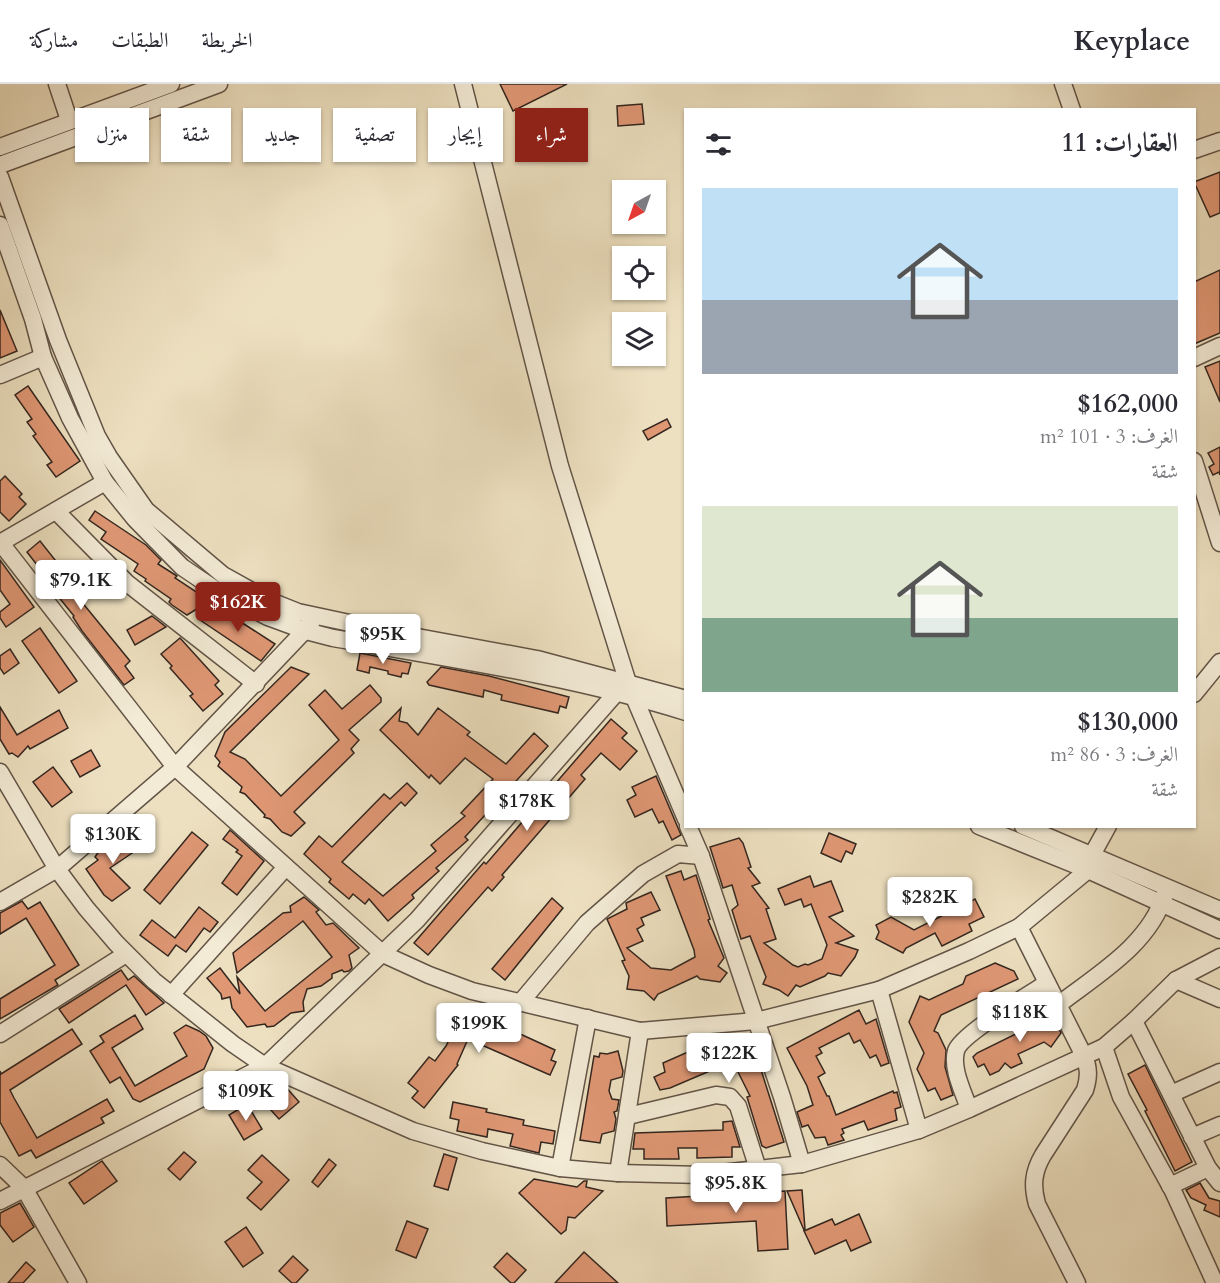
<!DOCTYPE html>
<html lang="ar">
<head>
<meta charset="utf-8">
<style>
	body { margin:0; font-family:Cardo,Amiri,serif; background:#f7f7f7; color:#2b2b33; direction:rtl; height:100vh; display:flex; flex-direction:column; font-size:22px; white-space:nowrap }
	* { box-sizing:border-box; margin:0 }
	p { font-size:20px; color:#7c7c81 }
	.icon { flex:none; width:33px; height:33px; fill:none; stroke:currentColor; stroke-width:2; stroke-linecap:round; stroke-linejoin:round }
	.map { position:relative; flex:1; overflow:hidden; direction:ltr }
	.side { position:absolute; left:684px; top:24px; width:512px; height:720px; display:flex; flex-direction:column; background:#fff; border-radius:0px; box-shadow:0 2px 4px #0004; direction:rtl }
	.side>* { flex:none }
	.banner { position:absolute; left:18px; top:24px; width:570px; height:54px; direction:rtl; display:flex; gap:12px }
	.needle { width:39px; rotate:220deg }
	.buttons { position:absolute; left:612px; top:96px; display:grid; gap:12px }
	.buttons a { display:grid; place-items:center; width:54px; height:54px; border-radius:0px; background:#fff; box-shadow:0 2px 4px #0004; font-size:30px }
	.price { position:absolute; translate:-50% -51px; padding:0 14px; border-radius:6px; background:#fff; color:#222; font-size:20px; line-height:39px; filter:drop-shadow(0 2px 3px #0008) }
	.price::after { content:''; position:absolute; left:50%; top:36px; width:18px; height:14px; margin-left:-9px; background:inherit; clip-path:polygon(0 0,100% 0,50% 100%) }
	.price.on { background:#8f2418; color:#fff }
	ul { padding:0; list-style:none }
	li { display:grid; align-content:center; gap:12px; height:318px; padding:0 18px }
	li span { display:grid; place-items:center; height:186px; border-radius:0px; color:#555 }
	li>.icon { margin-inline-start:auto }
	span .icon { width:108px; height:108px; fill:#fffc; stroke-width:1 }
	li b { font-size:26px }
	h2 { display:flex; justify-content:space-between; align-items:center; height:72px; padding:0 18px; font-size:26px }
	.tag { padding:0 21px; border-radius:0px; background:#fff; box-shadow:0 2px 4px #0004; font-size:21px; line-height:54px }
	.tag.on { background:#8f2418; color:#fff }
	header { display:flex; align-items:center; gap:36px; box-sizing:border-box; height:84px; padding:0 30px; background:#fff; border-bottom:2px solid #e1e1e2 }
	header strong { font-size:28px }
	nav { display:flex; gap:33px; margin-inline-start:auto; font-size:21px }
	.map>svg:first-child { display:block }
</style>
</head>
<body>
<header>
<strong>Keyplace</strong>
<nav><a>الخريطة</a><a>الطبقات</a><a>مشاركة</a></nav>
</header>
<div class="map">
<svg width="1220" height="1199" viewBox="0 0 1220 1199">
	<rect width="100%" height="100%" fill="#ede0c0"/>
	<filter id="stains"><feTurbulence type="fractalNoise" baseFrequency=".00333" numOctaves="4"/><feColorMatrix values="0 0 0 0 .2 0 0 0 0 .09 0 0 0 0 .02 0 0 0 .5 -.17"/></filter>
	<radialGradient id="worn" r=".72"><stop offset=".6" stop-color="#630" stop-opacity="0"/><stop offset="1" stop-color="#630" stop-opacity=".3"/></radialGradient>
	<!-- building -->
	<g fill="#df9774" stroke="#33261f" stroke-width="1.5">
		<path d="M500 0H567L513 27Z"/>
		<path d="M642 20 644 40 618 42 617 22Z"/>
		<path d="M1220 88V129L1210 133 1194 98Z"/>
		<path d="M1220 186V249L1194 260V198Z"/>
		<path d="M0 226 17 267 0 274Z"/>
		<path d="M1220 277V318L1205 283Z"/>
		<path d="M28 302 80 377 56 393 47 381 52 378 33 352 36 350 27 338 32 335 15 311Z"/>
		<path d="M667 335 671 343 648 356 643 347Z"/>
		<path d="M1220 363V391L1219 388 1213 391 1209 383 1214 380 1208 369Z"/>
		<path d="M5 392 22 410 19 413 26 420 9 437 0 428V397Z"/>
		<path d="M95 427 146 461 161 476 158 480 177 492 175 494 210 517 187 531 172 521 169 518 171 515 145 497 146 495 134 487 138 480 101 455 106 448 89 436Z"/>
		<path d="M40 457 59 481 62 479 88 511 81 517 130 577 125 582 134 594 124 601 82 547 73 533 74 532 57 511 59 509 27 468Z"/>
		<path d="M0 476 34 523 6 543 0 534V528L10 520 0 506Z"/>
		<path d="M216 522 275 560 261 577 200 536Z"/>
		<path d="M152 532 166 543 135 561 127 546Z"/>
		<path d="M40 544 77 597 59 609 22 557Z"/>
		<path d="M180 554 219 597 215 601 223 610 203 627 190 612 193 610 170 584 172 582 161 570Z"/>
		<path d="M10 565 19 579 4 590 0 584V572Z"/>
		<path d="M360 569 411 579 408 590 402 589 401 593 388 590V587L370 583 369 589 357 586Z"/>
		<path d="M291 583 309 590 230 668 245 675 281 712 339 656 309 621 325 606 342 625 370 601 381 614V618L349 646 359 656 351 665 354 669 294 728 305 739 291 752 282 748 270 735 264 733 265 731 245 710 240 708 242 703 218 682 220 678 215 672 225 648Z"/>
		<path d="M441 583 489 592 569 613 566 624 560 622 558 629 501 616 502 611 484 606 483 613 429 601 427 598Z"/>
		<path d="M0 623 17 651 59 626 68 644 30 665 28 662 18 673 12 669 9 670 0 655Z"/>
		<path d="M401 624 399 637 407 639 418 651 438 624 470 648 467 651 506 680 534 649 548 662 465 753 468 756 436 784 439 787 412 811 414 814 388 837 369 815 365 820 353 810 349 815 329 798 331 795 304 770 319 752 332 763 384 710 390 715 407 699 417 709 405 722 401 718 342 778 383 812 436 767 431 761 465 732 461 729 493 695 465 674 440 700 431 691 429 694 380 646Z"/>
		<path d="M611 635 627 649 622 654 637 667 620 686 601 669 581 691 585 695 502 791 504 793 492 807 488 803 428 871 414 859 484 778 486 780Z"/>
		<path d="M91 666 100 682 80 693 71 677Z"/>
		<path d="M53 683 72 708 52 723 33 698Z"/>
		<path d="M656 692 681 751 672 756 663 737 659 739 652 725 635 733 627 716 636 711 632 703Z"/>
		<path d="M230 746 264 777 237 811 222 799 242 772 236 768 238 766 223 755Z"/>
		<path d="M126 748 144 761 110 784 130 804 112 817 104 811 86 785 98 776 95 773 100 766Z"/>
		<path d="M192 748 208 761 160 820 144 806Z"/>
		<path d="M829 749 856 760 852 770 846 767 841 778 821 769Z"/>
		<path d="M739 754 743 759 751 783 748 784 760 799 752 802 769 824 766 825 776 855 764 859 793 881 798 883 805 880 808 881 822 875 827 861 811 820 804 823 801 815 785 821 778 805 810 792 814 803 831 797 843 827 829 833 854 852 836 859 858 866 855 873 841 892 828 889 825 892 800 903 796 901 788 912 779 906 763 900 766 893 750 852 741 855 732 826 738 821 732 801 723 804 710 763Z"/>
		<path d="M681 787 684 796 696 791 710 835 708 836 724 874 718 882 727 889 720 898 700 895 697 892 658 910 654 916 644 907 627 905 629 892 622 877 625 876 607 835 627 825 626 819 651 808 660 826 641 834 644 841 637 845 643 857 627 864 651 884 671 886 695 873 694 866 666 792Z"/>
		<path d="M304 813 319 826 316 828 326 841 333 839 359 864 349 871 352 884 349 887 344 888 342 886 332 890V894L321 902 307 905 303 918 304 927 291 929 274 942 267 943 265 940 247 943 232 924 230 913 222 915 221 910 207 894 220 884 240 910 237 893 265 927 332 873 303 837 237 889 233 869 283 829 291 828 290 822Z"/>
		<path d="M552 814 563 824 505 896 492 885Z"/>
		<path d="M975 815 984 833 969 840 972 847 942 862 935 849 906 864 903 869 876 855 879 848 876 841 891 833 914 846Z"/>
		<path d="M22 817 28 825 40 818 79 881 55 896 58 901 0 935V915L55 881 26 834 0 850V829Z"/>
		<path d="M199 823 218 838 210 848 204 844 186 868 176 861 168 872 140 851 152 836 175 854Z"/>
		<path d="M995 879 1014 887 1018 895 941 931 934 947 938 949 946 966 945 983 953 1011 941 1016 935 1004 928 1007 917 985 924 969 909 938 920 912 929 916 963 900 966 892Z"/>
		<path d="M121 886 128 896 134 892 164 919 146 931 126 901 69 939 59 925Z"/>
		<path d="M1044 917 1061 949 1051 963 1044 958 1018 970 1022 979 1011 984 1005 979 999 987 990 991 984 980 978 983 973 973 977 969 1030 943 1040 930 1035 919Z"/>
		<path d="M859 926 866 940 876 935 889 979 881 982 876 971 870 974 860 956 854 959 849 949 819 964 822 969 816 972 825 989 818 993 827 1012H829L836 1031 893 1007 894 1009 897 1008 901 1023 895 1025 897 1036 868 1046 864 1037 842 1045 844 1049 841 1051 844 1056 828 1061 825 1053 815 1054 808 1041 802 1043 797 1028 813 1021 807 1002 787 964Z"/>
		<path d="M480 928 495 935 494 938 555 966 551 976 556 978 550 991 468 955 457 980 458 981 424 1024 412 1014 418 1007 408 999 429 973 435 977 446 962 460 934 474 940Z"/>
		<path d="M135 931 143 945 112 964 135 1002 187 972 174 949 186 941 199 947 206 952 213 964 204 985 140 1018 133 1015 120 993 110 999 90 967 104 958 100 952Z"/>
		<path d="M72 945 82 960 10 1006 14 1014 37 1054 107 1015 114 1027 101 1034 104 1039 36 1074 31 1066 19 1072 0 1038V987L1 990Z"/>
		<path d="M743 962 746 968 755 967 784 1058 766 1064 762 1062 747 1013 750 1012 737 986 730 989 728 983 712 986 670 1004 660 1006 654 993 665 988 663 979 697 964 700 971Z"/>
		<path d="M618 967 623 987 622 993 611 996 609 1007 612 1015 619 1016 617 1027 614 1028 616 1035 614 1047 602 1050 600 1059 580 1056 594 972 599 973 600 969 607 970Z"/>
		<path d="M1145 981 1192 1078 1175 1087 1145 1027 1147 1026 1128 990Z"/>
		<path d="M279 999 285 1002 299 1018 279 1035 261 1015Z"/>
		<path d="M453 1018 487 1025 486 1028 524 1036 523 1041 555 1047 553 1060 541 1058 539 1069 510 1062 513 1050 488 1045 487 1053 457 1047 459 1036 450 1034Z"/>
		<path d="M247 1020 262 1045 244 1056 229 1031Z"/>
		<path d="M732 1037 740 1063H732V1073L697 1074V1064H678L679 1075H644V1065H633L635 1049 723 1046V1038Z"/>
		<path d="M184 1068 196 1078 180 1096 168 1085Z"/>
		<path d="M444 1070 457 1074 448 1106 434 1102Z"/>
		<path d="M262 1071 289 1096 261 1126 247 1114 262 1098 248 1086Z"/>
		<path d="M329 1075 336 1081 318 1103 312 1098Z"/>
		<path d="M102 1077 117 1097 84 1120 69 1099Z"/>
		<path d="M534 1095 577 1103 584 1097H587L586 1103 603 1107 575 1134 568 1133 566 1146 561 1150 519 1109Z"/>
		<path d="M1200 1099 1209 1114 1220 1117V1133L1204 1126 1206 1121 1191 1114 1186 1106Z"/>
		<path d="M802 1106 805 1145 804 1146 787 1107Z"/>
		<path d="M785 1107 788 1165 758 1167 756 1137 667 1142 666 1114Z"/>
		<path d="M20 1119 34 1143 13 1158 0 1141V1129Z"/>
		<path d="M859 1130 871 1158 851 1167 846 1156 815 1170 804 1147 832 1135 835 1141Z"/>
		<path d="M407 1137 428 1145 416 1174 396 1166Z"/>
		<path d="M246 1143 263 1169 243 1183 225 1158Z"/>
		<path d="M584 1168 618 1199H555Z"/>
		<path d="M507 1169 526 1186 514 1199H511L494 1183Z"/>
		<path d="M293 1172 308 1186 296 1199H292L279 1187Z"/>
		<path d="M26 1178 35 1186 23 1199H8Z"/>
	</g>
	<g fill="none" stroke-linecap="round" stroke-linejoin="round">
		<defs>
			<g id="minor">
				<path d="M57 0 69 36"/>
				<path d="M463 0 560 382 628 599 686 735"/>
				<path d="M1063 0 1072 26"/>
				<path d="M0 63 171 0"/>
				<path d="M1194 66 1220 57"/>
				<path d="M0 81 219 0"/>
				<path d="M0 93 58 256 97 352 109 373 146 426 223 491 268 516 298 528 401 550 537 575 686 615"/>
				<path d="M0 141 33 235 43 273 70 334 105 398 135 435 182 483 219 508 268 533 306 547 333 554C451 575 571 592 686 628"/>
				<path d="M1194 274 1220 262"/>
				<path d="M0 291 43 273"/>
				<path d="M1194 377 1220 459"/>
				<path d="M56 427 127 499 256 600"/>
				<path d="M0 458 175 683 383 870 429 891 472 907 640 947 756 937 879 906 969 867 1019 843 1088 786 1092 771 1108 742"/>
				<path d="M0 459 105 398"/>
				<path d="M1194 610 1220 578"/>
				<path d="M0 688 57 785 86 824 116 859 154 897 233 960 265 982 413 1047 482 1067 560 1084 618 1089 703 1091 802 1080 919 1046 969 1025 1104 963 1134 937 1176 896 1220 873"/>
				<path d="M688 742 701 772 782 1013 802 1080"/>
				<path d="M979 742 1088 786 1220 846"/>
				<path d="M1023 742 1220 826"/>
				<path d="M0 818 57 785 175 683 311 540"/>
				<path d="M1019 843 1084 972C1089 984 1089 993 1085 1006L1043 1071C1033 1088 1032 1102 1037 1120L1077 1199"/>
				<path d="M1176 896 1220 915"/>
				<path d="M879 906 919 1046"/>
				<path d="M171 911 286 783"/>
				<path d="M520 919 587 839 643 790 678 770 701 772"/>
				<path d="M1058 921C1098 890 1149 861 1165 810"/>
				<path d="M1134 937 1208 1084 1220 1099"/>
				<path d="M0 950 126 870"/>
				<path d="M1104 963 1121 1013 1173 1107 1215 1199"/>
				<path d="M1171 1010 1220 988"/>
				<path d="M969 1025C964 1009 951 985 956 967 960 951 1030 910 1047 899"/>
				<path d="M628 1032 716 1011 730 1013 738 1022 758 1085"/>
				<path d="M1192 1053 1220 1041"/>
				<path d="M0 1081 24 1104 78 1199"/>
				<path d="M560 1084 588 934"/>
				<path d="M618 1089 640 947"/>
				<path d="M1170 1102 1208 1084"/>
				<path d="M0 1117 265 982 417 836 617 608"/>
			</g>
		</defs>
		<!-- minor casing -->
		<use href="#minor" stroke="#625447" stroke-width="19"/>
		<!-- minor -->
		<use href="#minor" stroke="#f3ebd6" stroke-width="16"/>
	</g>
	<rect width="100%" height="100%" filter="url(#stains)"/>
	<rect width="100%" height="100%" fill="url(#worn)"/>
</svg>
<div class="buttons">
<a><svg class="needle" viewBox="-14 -14 28 28"><path d="M0-13l5 13h-10z" fill="#e53935"/><path d="M0 13l5-13h-10z" fill="#7c7c81"/></svg></a>
<a><svg class="icon" aria-label="locate" viewBox="0 0 24 24"><circle cx="12" cy="12" r="6"/><path d="M12 2v4M12 18v4M2 12h4M18 12h4"/></svg></a>
<a><svg class="icon" aria-label="layers" viewBox="0 0 24 24"><path d="M12 4l9 5-9 5-9-5zM3 14l9 5 9-5"/></svg></a>
</div>
<b class="price" style="left:81px;top:527px">$79.1K</b>
<b class="price on" style="left:238px;top:549px">$162K</b>
<b class="price" style="left:383px;top:581px">$95K</b>
<b class="price" style="left:527px;top:748px">$178K</b>
<b class="price" style="left:113px;top:781px">$130K</b>
<b class="price" style="left:930px;top:844px">$282K</b>
<b class="price" style="left:1020px;top:959px">$118K</b>
<b class="price" style="left:479px;top:970px">$199K</b>
<b class="price" style="left:729px;top:1000px">$122K</b>
<b class="price" style="left:246px;top:1038px">$109K</b>
<b class="price" style="left:736px;top:1130px">$95.8K</b>
<div class="banner">
<a class="tag on">شراء</a>
<a class="tag">إيجار</a>
<a class="tag">تصفية</a>
<a class="tag">جديد</a>
<a class="tag">شقة</a>
<a class="tag">منزل</a>
</div>
<section class="side">
<h2>العقارات: 11<svg class="icon" aria-label="filters" viewBox="0 0 24 24"><path d="M4 7h16M4 17h16"/><circle cx="9" cy="7" r="2"/><circle cx="15" cy="17" r="2"/></svg></h2>
<ul>
<li><span style="background:linear-gradient(#bfe0f5 60%,#9aa5b1 0)"><svg class="icon" aria-label="home" viewBox="0 0 24 24"><path d="M3 11l9-7 9 7M6 9v11h12V9"/></svg></span><div><b>$162,000</b><p>الغرف: 3 · 101 m²</p><p>شقة</p></div></li>
<li><span style="background:linear-gradient(#dfe7d0 60%,#7fa58c 0)"><svg class="icon" aria-label="home" viewBox="0 0 24 24"><path d="M3 11l9-7 9 7M6 9v11h12V9"/></svg></span><div><b>$130,000</b><p>الغرف: 3 · 86 m²</p><p>شقة</p></div></li>
</ul>
</section>
</div>
</body>
</html>
